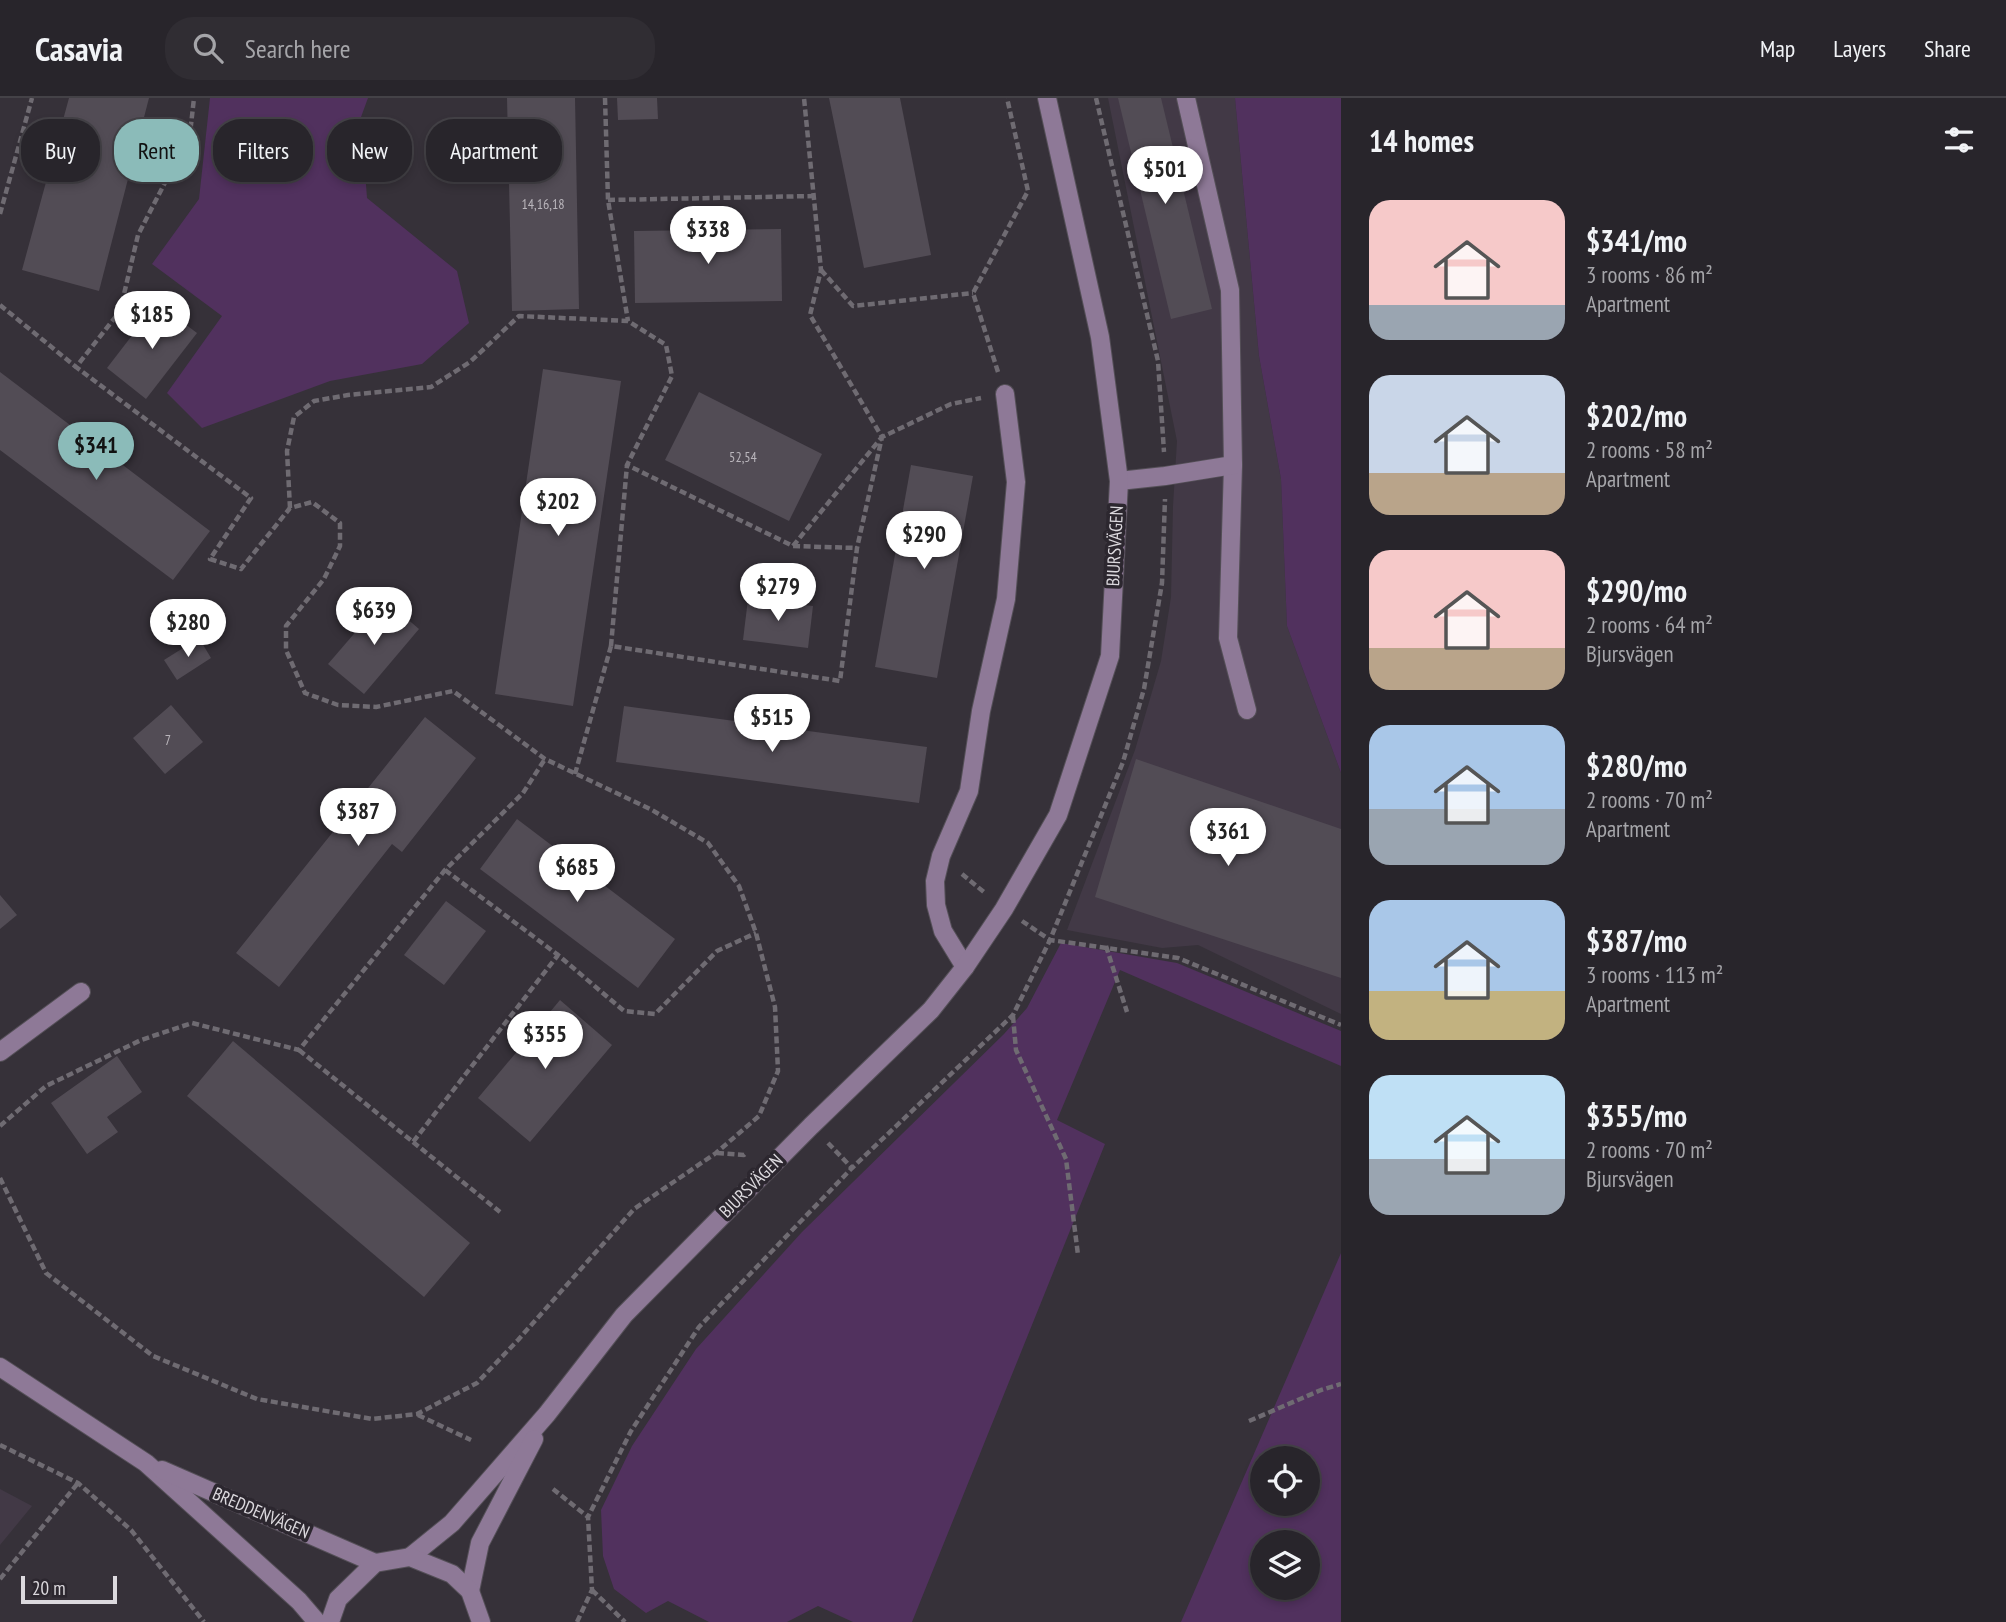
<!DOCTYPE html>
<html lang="en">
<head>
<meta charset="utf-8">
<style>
	body { margin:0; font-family:"PT Sans Narrow",sans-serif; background:#302d33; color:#f1f3f6; height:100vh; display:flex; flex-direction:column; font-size:26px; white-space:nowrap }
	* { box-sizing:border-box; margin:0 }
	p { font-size:23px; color:#a5a5a9 }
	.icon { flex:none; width:38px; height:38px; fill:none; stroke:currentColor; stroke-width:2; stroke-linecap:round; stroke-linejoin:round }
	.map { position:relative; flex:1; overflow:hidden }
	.side { display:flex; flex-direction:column; background:#28252b; width:665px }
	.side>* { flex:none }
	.guide { position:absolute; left:21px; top:21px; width:665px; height:63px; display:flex; gap:14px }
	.controls { position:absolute; left:1250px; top:1348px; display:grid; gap:14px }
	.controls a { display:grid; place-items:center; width:70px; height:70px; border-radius:50%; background:#28252b; box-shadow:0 4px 10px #0003,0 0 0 2px #444247; font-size:35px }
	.scale { position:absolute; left:21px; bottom:18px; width:96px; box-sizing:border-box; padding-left:7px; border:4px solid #dcd9de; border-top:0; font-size:19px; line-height:24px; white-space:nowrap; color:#dcd9de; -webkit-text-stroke:5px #2c272f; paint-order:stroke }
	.price { position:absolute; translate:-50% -60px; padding:0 16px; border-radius:24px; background:#fff; color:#222; font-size:23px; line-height:46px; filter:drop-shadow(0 2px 4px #0008) }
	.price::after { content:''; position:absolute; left:50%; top:42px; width:21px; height:16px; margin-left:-10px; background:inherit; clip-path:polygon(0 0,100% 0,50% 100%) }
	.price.selected { background:#8bbbb9; color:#111 }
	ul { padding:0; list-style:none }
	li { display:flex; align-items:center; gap:21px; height:175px; padding:0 28px }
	li span { display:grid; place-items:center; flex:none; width:196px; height:140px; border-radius:21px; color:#555 }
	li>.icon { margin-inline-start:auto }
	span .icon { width:84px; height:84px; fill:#fffc; stroke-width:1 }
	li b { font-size:30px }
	h2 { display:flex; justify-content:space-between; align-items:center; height:84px; padding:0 28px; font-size:30px }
	.tag { padding:0 24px; border-radius:28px; background:#28252b; box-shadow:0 4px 10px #0003,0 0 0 2px #444247; font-size:24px; line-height:63px }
	.tag.selected { background:#8bbbb9; color:#111 }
	header { display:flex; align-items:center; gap:42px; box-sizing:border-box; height:98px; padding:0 35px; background:#28252b; border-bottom:2px solid #444247 }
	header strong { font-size:33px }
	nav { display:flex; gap:38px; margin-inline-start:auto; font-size:24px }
	.search { width:490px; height:63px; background:#302d33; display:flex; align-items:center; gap:18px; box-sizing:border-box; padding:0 24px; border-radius:28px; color:#a5a5a9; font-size:26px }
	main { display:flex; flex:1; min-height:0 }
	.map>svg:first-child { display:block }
</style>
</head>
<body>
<header>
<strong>Casavia</strong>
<div class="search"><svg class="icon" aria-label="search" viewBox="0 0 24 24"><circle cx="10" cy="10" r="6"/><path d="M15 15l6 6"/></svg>Search here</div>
<nav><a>Map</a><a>Layers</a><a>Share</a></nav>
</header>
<main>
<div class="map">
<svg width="1341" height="1524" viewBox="0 0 1341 1524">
	<rect width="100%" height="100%" fill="#363139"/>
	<!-- built -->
	<g fill="#423946">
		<path d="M1108 0H1235L1259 258 1281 381 1287 528 1341 675V916L1198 847 1162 850 1067 832 1135 652 1161 563 1171 499 1173 408 1177 343Z"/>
		<path d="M0 1391 32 1408 0 1447Z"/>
	</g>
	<!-- green -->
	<g fill="#51315e" fill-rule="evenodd">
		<path d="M210 0H368L361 19 367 100 457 173 469 225 422 266 330 283 202 330 167 295 222 218 152 166 199 101Z"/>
		<path d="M1235 0H1341V675L1287 528 1281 381 1259 258Z"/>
		<path d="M1061 845 1177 865 1341 933V968L1120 872 1057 1022 1105 1046 912 1524H853L818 1508 787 1524H709L668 1503 646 1515 614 1491 603 1458 601 1412 632 1348 696 1251 802 1134 1004 936 1027 910Z"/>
		<path d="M1341 1155V1524H1181ZM1262 1360H1307V1405H1262ZM1262 1444H1307V1489H1262Z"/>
	</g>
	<!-- building -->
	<g fill="#524c55">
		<path d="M69 0H149L99 193 22 172Z"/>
		<path d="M507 0H575L579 211 512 213Z"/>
		<path d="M617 0H657L658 21 618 22Z"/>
		<path d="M829 0H900L931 157 864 170Z"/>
		<path d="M1118 0H1161L1212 211 1171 221Z"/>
		<path d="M781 131 782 203 635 205 634 133Z"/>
		<path d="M157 205 197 235 146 301 107 270Z"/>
		<path d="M543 271 621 283 573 608 495 596Z"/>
		<path d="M0 274 210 433 173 482 0 352Z"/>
		<path d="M699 294 822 356 789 423 665 362Z"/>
		<path d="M911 367 973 378 937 580 875 569Z"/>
		<path d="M384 501 419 531 364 596 328 566Z"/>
		<path d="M748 501 813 508 808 550 743 542Z"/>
		<path d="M199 540 211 560 177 582 164 562Z"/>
		<path d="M171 607 203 644 165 676 133 640Z"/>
		<path d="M624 608 927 649 919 705 616 664Z"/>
		<path d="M425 619 476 660 402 754 392 746 279 889 236 855Z"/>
		<path d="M1136 661 1341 731V880L1095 799Z"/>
		<path d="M517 721 675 841 638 890 480 771Z"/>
		<path d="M0 797 17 817 0 831Z"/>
		<path d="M446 803 486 833 444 887 404 857Z"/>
		<path d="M560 902 612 947 530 1044 478 1000Z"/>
		<path d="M233 943 470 1145 424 1199 187 998Z"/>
		<path d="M117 958 142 994 107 1019 118 1034 87 1056 51 1005Z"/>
	</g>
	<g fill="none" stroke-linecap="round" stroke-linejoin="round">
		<defs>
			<g id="minor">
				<path d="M1233 367 1228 540 1247 612"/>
				<path d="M1119 383 1165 378 1233 367 1230 192 1186 0"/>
				<path d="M965 869 943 833 936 807 935 783 941 758 969 693 981 613 1006 501 1016 384 1005 296"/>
				<path d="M0 954 81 894"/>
				<path d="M0 1269 146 1365 299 1503 317 1524"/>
				<path d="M162 1372 375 1465"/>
				<path d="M410 1459 452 1425 547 1316 624 1217 811 1028 931 912 965 869 1004 811 1058 717 1110 558 1119 383 1100 239 1047 0"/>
				<path d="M470 1493 480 1445 534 1341"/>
				<path d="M330 1524 338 1501 375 1465 410 1459 452 1476 470 1493 481 1524"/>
			</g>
		</defs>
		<!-- minor casing -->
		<use href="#minor" stroke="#544f57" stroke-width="20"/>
		<!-- path -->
		<g stroke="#6f6b72" stroke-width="4.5" stroke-dasharray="7 3.5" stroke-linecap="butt">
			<path d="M605 0 608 102 628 223"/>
			<path d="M1096 0 1158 263 1164 354"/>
			<path d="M608 102 815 98"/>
			<path d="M0 116 32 0"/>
			<path d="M821 172 853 208 973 195"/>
			<path d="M0 207 76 269"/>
			<path d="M998 274 973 195 1028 93 1007 0"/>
			<path d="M290 410 287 353 294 319 314 303 348 297 431 289 470 264 519 218 628 223 666 247 672 278 627 367 793 448 857 450"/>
			<path d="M793 448 882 339 810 217 821 172 804 0"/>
			<path d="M611 548 627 367"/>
			<path d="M575 676 611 548 840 583 857 450 882 339 951 306 981 300"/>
			<path d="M445 772 558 857"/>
			<path d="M962 776 985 795"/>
			<path d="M1022 823 1050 842 1178 860 1341 927"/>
			<path d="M1106 848 1127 914"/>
			<path d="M1013 918 1016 952 1066 1061 1078 1157"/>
			<path d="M299 952 413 1044 558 857 624 913 655 916 717 853 756 835"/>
			<path d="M0 1028 46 988 141 942 192 925 299 952 445 772 523 695 545 661"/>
			<path d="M413 1044 500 1114"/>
			<path d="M828 1045 852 1070"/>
			<path d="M717 1055 744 1057 746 1055"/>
			<path d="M0 1080 46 1175 153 1258 257 1301 372 1321 417 1316 477 1285 518 1242 634 1111 716 1055 759 1018 778 973 775 909 756 835 739 788 708 745 652 712 545 661 453 593 376 609 338 607 305 595 286 552V528L324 481 340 448V425L312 404 290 410 241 471 210 461 251 400 76 269 120 213 138 137 190 36 194 0"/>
			<path d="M418 1317 471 1342"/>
			<path d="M1249 1323 1321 1292 1341 1286"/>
			<path d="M0 1347 78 1385 131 1432 204 1524"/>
			<path d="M553 1391 588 1419"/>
			<path d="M0 1481 78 1385"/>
			<path d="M592 1492 625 1524"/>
			<path d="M577 1524 592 1492 588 1419 631 1333 699 1229 852 1070 1013 917 1050 842 1123 664 1144 591 1162 485 1165 401"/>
		</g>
		<!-- minor -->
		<use href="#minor" stroke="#8e7997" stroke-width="18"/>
	</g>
	<g text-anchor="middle" stroke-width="7" stroke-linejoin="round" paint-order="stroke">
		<!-- number labels -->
		<g font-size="14" fill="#bab6bc">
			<text x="543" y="111">14,16,18</text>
			<text x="743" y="364">52,54</text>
			<text x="168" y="647">7</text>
		</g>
		<!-- street labels -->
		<g font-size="18" fill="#dcd9de" stroke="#2c272f">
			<text transform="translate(1115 448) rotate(-87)" y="6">BJURSVÄGEN</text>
			<text transform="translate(751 1088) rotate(-45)" y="6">BJURSVÄGEN</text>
			<text transform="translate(261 1415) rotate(23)" y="6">BREDDENVÄGEN</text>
		</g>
	</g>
</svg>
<div class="controls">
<a><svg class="icon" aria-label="locate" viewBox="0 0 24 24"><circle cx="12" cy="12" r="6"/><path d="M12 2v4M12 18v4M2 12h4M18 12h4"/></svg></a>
<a><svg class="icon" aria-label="layers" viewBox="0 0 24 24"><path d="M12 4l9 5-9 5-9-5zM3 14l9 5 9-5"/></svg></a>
</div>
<div class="scale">20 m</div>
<b class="price" style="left:1165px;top:108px">$501</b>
<b class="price" style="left:708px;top:168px">$338</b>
<b class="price" style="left:152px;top:253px">$185</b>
<b class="price selected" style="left:96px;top:384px">$341</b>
<b class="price" style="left:558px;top:440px">$202</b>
<b class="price" style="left:924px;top:473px">$290</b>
<b class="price" style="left:778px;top:525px">$279</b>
<b class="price" style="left:374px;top:549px">$639</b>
<b class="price" style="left:188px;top:561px">$280</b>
<b class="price" style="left:772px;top:656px">$515</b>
<b class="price" style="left:358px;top:750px">$387</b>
<b class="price" style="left:1228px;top:770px">$361</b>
<b class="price" style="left:577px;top:806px">$685</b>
<b class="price" style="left:545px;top:973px">$355</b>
<div class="guide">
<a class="tag">Buy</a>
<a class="tag selected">Rent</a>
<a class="tag">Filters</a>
<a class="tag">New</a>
<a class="tag">Apartment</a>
</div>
</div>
<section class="side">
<h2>14 homes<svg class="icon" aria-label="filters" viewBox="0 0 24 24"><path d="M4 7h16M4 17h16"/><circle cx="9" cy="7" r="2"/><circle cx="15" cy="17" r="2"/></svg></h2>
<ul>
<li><span style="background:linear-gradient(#f6c9c9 75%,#9aa5b1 0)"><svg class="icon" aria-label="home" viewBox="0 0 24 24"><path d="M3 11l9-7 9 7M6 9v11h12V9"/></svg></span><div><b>$341/mo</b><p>3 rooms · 86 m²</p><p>Apartment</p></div></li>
<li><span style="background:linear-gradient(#c9d6e8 70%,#b9a48a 0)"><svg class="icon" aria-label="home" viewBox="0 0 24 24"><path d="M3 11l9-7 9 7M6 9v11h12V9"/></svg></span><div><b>$202/mo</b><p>2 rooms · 58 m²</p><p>Apartment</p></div></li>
<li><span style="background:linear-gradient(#f6c9c9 70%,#b9a48a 0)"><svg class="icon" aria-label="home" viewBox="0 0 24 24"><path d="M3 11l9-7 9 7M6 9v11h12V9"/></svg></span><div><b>$290/mo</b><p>2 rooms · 64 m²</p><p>Bjursvägen</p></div></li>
<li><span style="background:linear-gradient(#a9c7e8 60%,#9aa5b1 0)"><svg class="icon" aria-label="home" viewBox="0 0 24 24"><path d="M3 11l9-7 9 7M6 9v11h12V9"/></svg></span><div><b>$280/mo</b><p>2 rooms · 70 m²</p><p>Apartment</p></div></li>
<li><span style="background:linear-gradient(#a9c7e8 65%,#c2b280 0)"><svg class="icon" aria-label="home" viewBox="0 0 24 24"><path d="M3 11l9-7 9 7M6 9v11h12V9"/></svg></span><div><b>$387/mo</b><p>3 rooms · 113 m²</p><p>Apartment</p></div></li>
<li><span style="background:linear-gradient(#bfe0f5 60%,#9aa5b1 0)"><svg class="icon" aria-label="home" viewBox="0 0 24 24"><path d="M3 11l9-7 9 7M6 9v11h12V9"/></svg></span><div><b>$355/mo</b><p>2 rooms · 70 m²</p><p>Bjursvägen</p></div></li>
</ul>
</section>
</main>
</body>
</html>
